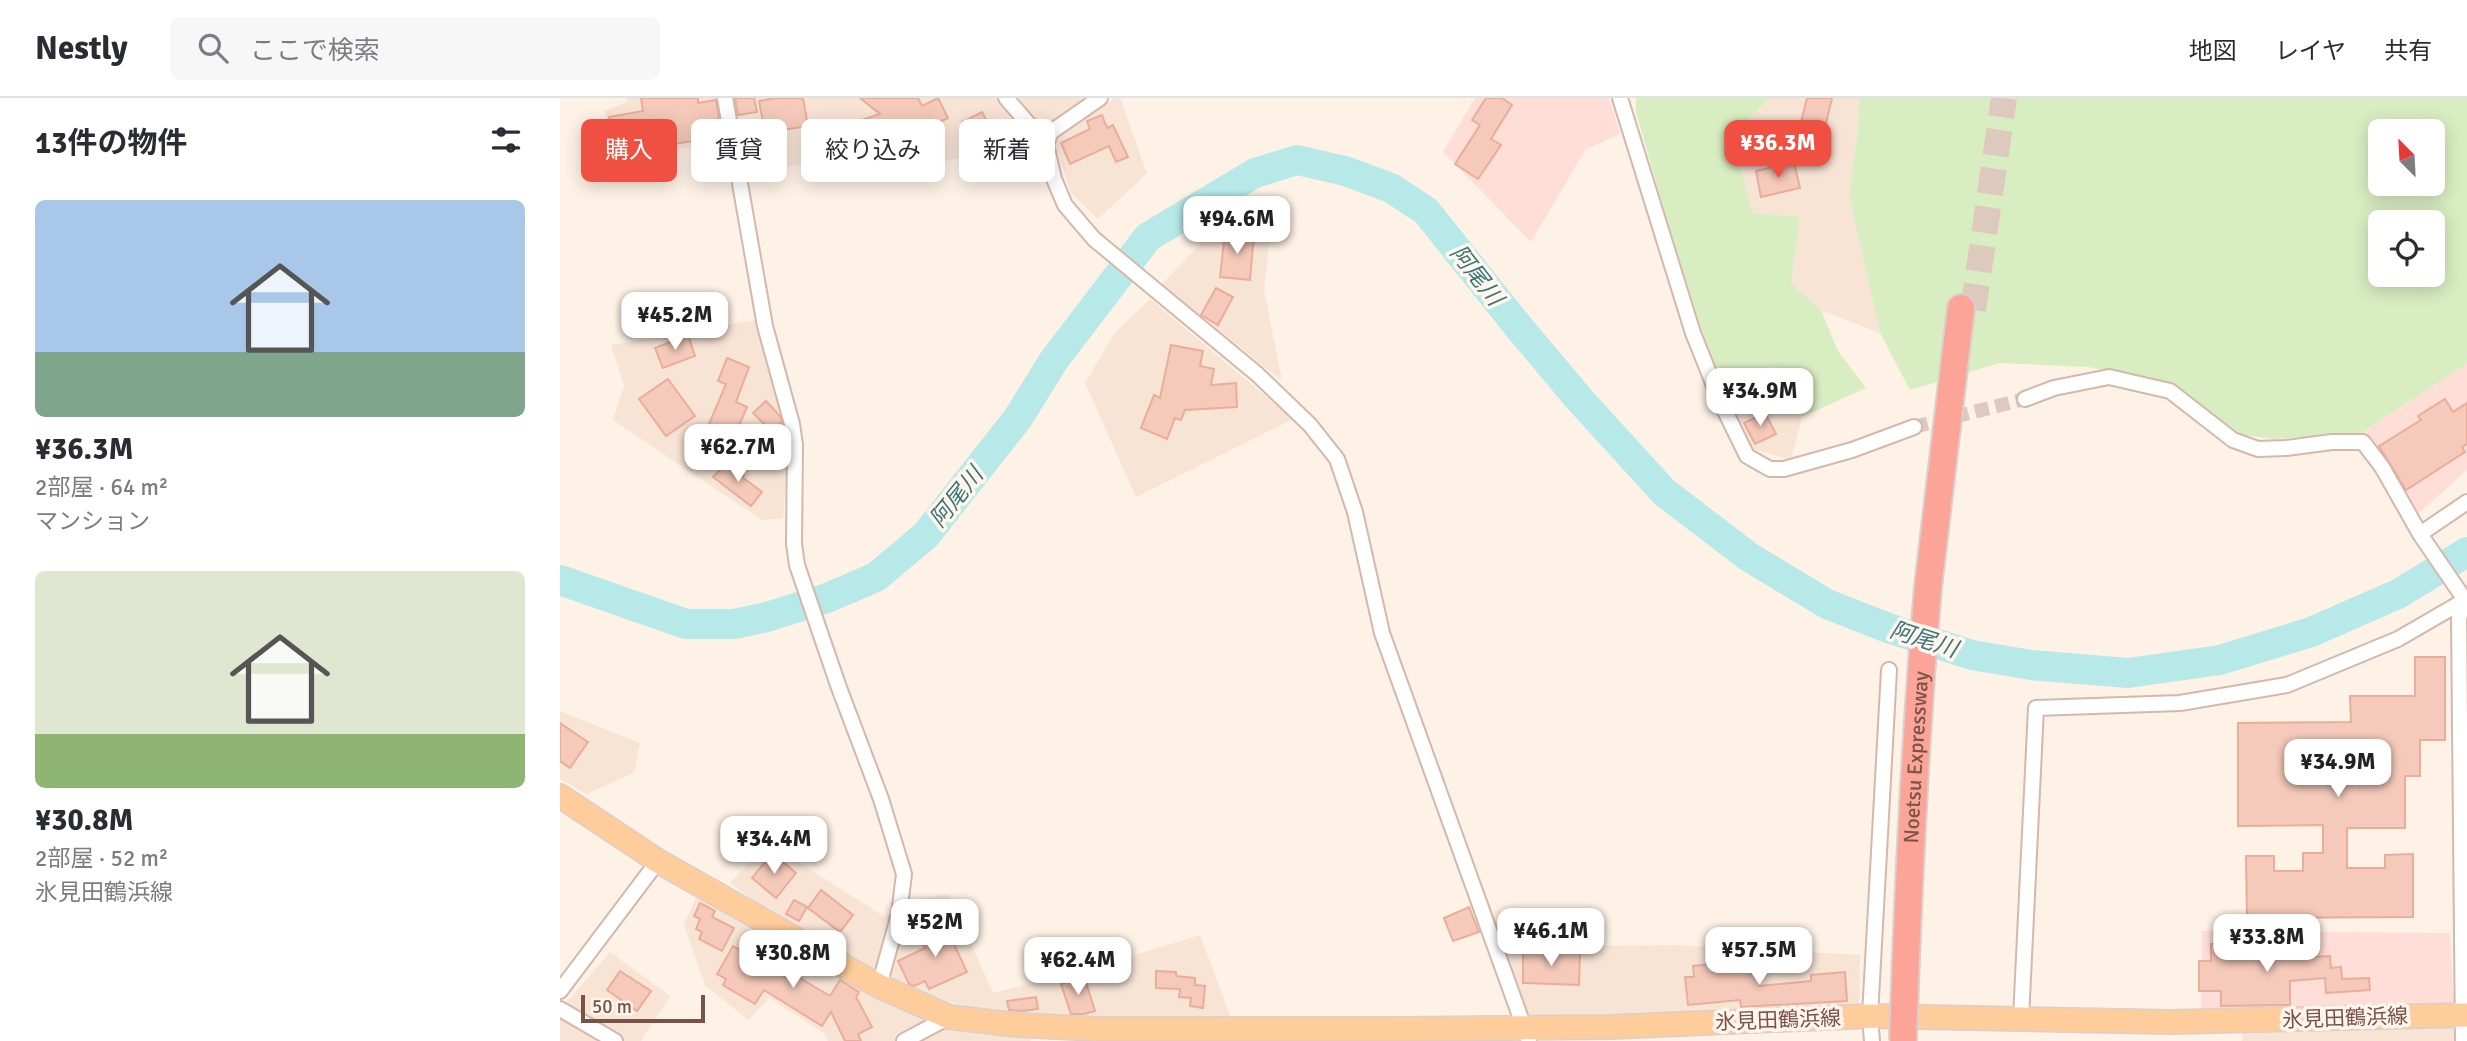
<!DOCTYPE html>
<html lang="ja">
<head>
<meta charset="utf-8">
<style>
	body { margin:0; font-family:Signika,"Noto Sans JP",sans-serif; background:#f7f7f7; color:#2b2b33; height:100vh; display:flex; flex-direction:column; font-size:26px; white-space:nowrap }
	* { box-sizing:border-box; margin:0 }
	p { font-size:23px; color:#7c7c81 }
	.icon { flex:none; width:38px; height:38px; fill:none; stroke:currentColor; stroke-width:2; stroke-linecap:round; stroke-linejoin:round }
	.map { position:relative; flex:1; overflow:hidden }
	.panel { display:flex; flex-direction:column; background:#fff; width:560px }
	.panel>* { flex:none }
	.guide { position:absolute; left:21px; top:21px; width:665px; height:63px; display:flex; gap:14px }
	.needle { width:46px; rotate:336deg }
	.buttons { position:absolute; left:1808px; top:21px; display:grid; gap:14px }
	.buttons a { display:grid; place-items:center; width:77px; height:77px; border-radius:10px; background:#fff; box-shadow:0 4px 18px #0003; font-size:35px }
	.scale { position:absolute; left:21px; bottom:18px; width:124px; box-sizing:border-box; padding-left:7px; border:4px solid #795248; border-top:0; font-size:19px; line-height:24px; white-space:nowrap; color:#795248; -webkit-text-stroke:5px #fff5ed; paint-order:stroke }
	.price { position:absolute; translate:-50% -60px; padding:0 16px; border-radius:14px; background:#fff; color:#222; font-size:23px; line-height:46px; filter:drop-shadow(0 2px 4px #0008) }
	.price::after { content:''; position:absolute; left:50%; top:42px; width:21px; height:16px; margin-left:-10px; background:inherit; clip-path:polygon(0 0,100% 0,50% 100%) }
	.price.selected { background:#f05041; color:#fff }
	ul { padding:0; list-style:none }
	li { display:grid; align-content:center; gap:14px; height:371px; padding:0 35px }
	li span { display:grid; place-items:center; height:217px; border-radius:10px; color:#555 }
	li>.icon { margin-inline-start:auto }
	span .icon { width:126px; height:126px; fill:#fffc; stroke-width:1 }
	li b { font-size:30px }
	h2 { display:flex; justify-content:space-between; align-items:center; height:84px; padding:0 35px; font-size:30px }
	.tag { padding:0 24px; border-radius:10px; background:#fff; box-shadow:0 4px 18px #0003; font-size:24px; line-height:63px }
	.tag.selected { background:#f05041; color:#fff }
	header { display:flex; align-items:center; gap:42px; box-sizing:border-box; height:98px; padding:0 35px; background:#fff; border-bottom:2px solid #e1e1e2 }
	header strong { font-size:33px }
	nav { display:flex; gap:38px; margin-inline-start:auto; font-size:24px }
	.search { width:490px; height:63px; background:#f7f7f7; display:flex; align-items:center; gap:18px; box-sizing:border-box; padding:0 24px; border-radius:10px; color:#7c7c81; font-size:26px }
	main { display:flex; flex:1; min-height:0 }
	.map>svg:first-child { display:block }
</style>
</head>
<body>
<header>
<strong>Nestly</strong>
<div class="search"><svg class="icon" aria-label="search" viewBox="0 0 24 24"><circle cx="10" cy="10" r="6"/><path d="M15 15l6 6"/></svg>ここで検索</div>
<nav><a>地図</a><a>レイヤ</a><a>共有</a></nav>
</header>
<main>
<section class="panel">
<h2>13件の物件<svg class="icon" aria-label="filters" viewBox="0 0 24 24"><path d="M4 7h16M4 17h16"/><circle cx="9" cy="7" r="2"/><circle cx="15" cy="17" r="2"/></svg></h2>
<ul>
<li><span style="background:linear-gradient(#a9c7e8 70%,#7fa58c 0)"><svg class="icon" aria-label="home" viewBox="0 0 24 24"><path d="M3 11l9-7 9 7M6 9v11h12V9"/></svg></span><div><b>¥36.3M</b><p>2部屋 · 64 m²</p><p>マンション</p></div></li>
<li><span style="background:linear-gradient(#dfe7d0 75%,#8fb573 0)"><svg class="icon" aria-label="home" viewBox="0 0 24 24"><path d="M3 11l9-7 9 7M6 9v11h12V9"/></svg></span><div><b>¥30.8M</b><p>2部屋 · 52 m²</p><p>氷見田鶴浜線</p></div></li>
</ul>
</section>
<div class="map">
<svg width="1907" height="943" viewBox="0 0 1907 943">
	<rect width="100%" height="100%" fill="#fef1e5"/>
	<!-- residential -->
	<g fill="#f8e4d5">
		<path d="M67 0H158L166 44 53 61 45 13 67 4Z"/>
		<path d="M172 0H436L469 47 349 70 277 64 186 72Z"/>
		<path d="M452 0H533L481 31Z"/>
		<path d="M555 0H560L587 75 538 121 511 95 494 41Z"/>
		<path d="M1210 0H1299L1298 31 1289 97 1320 235 1261 212 1231 185 1240 119 1193 115 1171 38Z"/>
		<path d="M713 108 704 192 722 283 602 186 644 142Z"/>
		<path d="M590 201 733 321 576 399 525 285 555 235Z"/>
		<path d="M195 222 229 348 223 420 202 422 53 322 64 288 51 247Z"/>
		<path d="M1216 267 1242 319 1231 362 1191 350 1168 303V280Z"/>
		<path d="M0 613 80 645 74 675 26 696 0 681Z"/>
		<path d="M208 745 325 819 355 802 389 796 433 895 530 871 640 837 671 920 439 917 367 898 293 865 204 810 170 785Z"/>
		<path d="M136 799 247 865 355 914 470 935 471 943H268L265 936 210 900 188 922 145 887 124 827Z"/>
		<path d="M1113 847 1300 857 1299 911 969 922 945 849Z"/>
		<path d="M50 854 110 898 81 943H0V912Z"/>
		<path d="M1907 927V943H1682L1683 935Z"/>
	</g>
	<!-- commercial -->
	<g fill="#ffded8">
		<path d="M915 0H1049L1060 36 1025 52 971 144 883 54Z"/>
		<path d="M1907 266V372L1859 415 1801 335Z"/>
		<path d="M1642 833 1890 835 1894 910 1641 913Z"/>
	</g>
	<!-- green -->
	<g fill="#d9edc2" fill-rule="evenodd">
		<path d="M1076 0H1210L1171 38 1193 115 1240 119 1231 185 1261 212 1278 253 1306 290 1242 319 1216 268 1168 280 1152 264 1106 119 1076 14Z"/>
		<path d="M1299 0H1907V266L1801 335 1715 341 1682 337 1611 285 1528 269 1439 265 1350 292 1320 235 1289 97 1298 31ZM1820 33H1872V86H1820ZM1820 124H1872V177H1820Z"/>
	</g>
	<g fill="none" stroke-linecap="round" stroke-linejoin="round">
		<!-- river -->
		<path stroke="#b7e9e9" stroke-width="30" d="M0 482 126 526H174L207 519 267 500 316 479 366 437 458 320 494 262 588 139 695 75 737 62 785 73 831 90 866 113 957 227 1020 302 1104 394 1189 459 1267 506 1328 530 1412 557 1471 567 1568 575 1660 562 1751 534 1838 496 1907 454"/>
	</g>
	<!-- building -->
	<g fill="#f5caba" stroke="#e9ad99" stroke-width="2">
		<path d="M81 0H138V5L156 2 159 21 153 22 156 40 57 54 53 32 51 33 49 19 83 13Z"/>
		<path d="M175 0H194L197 14 178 17Z"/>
		<path d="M216 0H243L248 28 205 35 199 3Z"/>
		<path d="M300 0H358L362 8 378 0 388 20 372 28 381 45 365 53 361 45 350 51 343 40 316 49 320 60 297 67 292 51 298 49 290 26 320 16Z"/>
		<path d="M926 0H942L952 7 931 41 941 47 918 81 895 66 920 27 912 22Z"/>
		<path d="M1247 0H1272L1263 38 1239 32Z"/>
		<path d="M422 14 429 27 409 38 402 24Z"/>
		<path d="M542 17 547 30 553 27 568 59 556 64 549 48 510 66 501 45 530 31 527 23Z"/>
		<path d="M1234 64 1240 90 1201 99 1196 73Z"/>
		<path d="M665 134 694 136 690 182 660 179Z"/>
		<path d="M656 190 673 199 658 227 641 217Z"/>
		<path d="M128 237 135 258 103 270 95 250Z"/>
		<path d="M611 247 643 253 640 268 654 271 651 287 676 285 677 309 625 312 621 322 615 320 607 341 581 330 594 297 600 300Z"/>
		<path d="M167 260 189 269 176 304 187 309 170 349 144 338 166 286 158 283Z"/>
		<path d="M1220 278 1230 300 1194 316 1186 299 1195 294 1193 290Z"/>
		<path d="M108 281 135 318 106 338 79 301Z"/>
		<path d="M1885 301 1893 314 1907 305V346L1902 349 1905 354 1846 392 1819 348 1861 322 1858 318Z"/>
		<path d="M206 303 220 318 222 324 211 333 193 315Z"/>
		<path d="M1205 315 1216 336 1195 346 1184 325Z"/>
		<path d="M169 363 184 377 182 379 202 394 191 408 153 379Z"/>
		<path d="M1855 559H1885V642H1860V678H1845V730H1787V770H1825V757L1853 756V819L1687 820 1686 758H1714V773H1743V755H1763V727L1678 728V625L1791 624 1790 598H1855Z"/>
		<path d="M0 625 28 644 10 670 0 663Z"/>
		<path d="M212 755 236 775 216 800 192 780Z"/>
		<path d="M261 792 293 817 280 834 248 810Z"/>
		<path d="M234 802 247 809 239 823 226 816Z"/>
		<path d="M140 805 155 813 152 819 174 830 162 853 139 841 142 834 136 831 140 821 134 818Z"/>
		<path d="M909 809 919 834 893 843 884 820Z"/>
		<path d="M396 825 402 840 393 844 407 874 369 891 365 883 354 888 349 886 338 863 365 850 360 841Z"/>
		<path d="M206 842 217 848 212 857 229 867 226 872 270 898 280 882 299 894 296 899 312 929 298 936 301 943H285L271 914 262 928 204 892 195 906 163 887 166 881 157 876 173 848 196 861Z"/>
		<path d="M1651 846 1730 847V860L1770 858 1771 870 1781 869 1782 881 1809 880 1810 892 1766 895 1765 880 1730 883V907L1661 908V893H1639V863H1651Z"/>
		<path d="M963 853 1020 854 1019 887 963 885Z"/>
		<path d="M1198 861 1199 888 1251 883V877L1285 874 1287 903 1181 909 1180 902 1128 907 1125 879H1134L1133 868Z"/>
		<path d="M60 873 91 893 77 913 47 892Z"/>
		<path d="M596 873 616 874V878L635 880V887L645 888 643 910 630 908 631 900 619 899 620 891 596 890Z"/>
		<path d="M524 878 535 913 524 916H511L501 886Z"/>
		<path d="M476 899 478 911 463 913 449 912 447 903Z"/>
	</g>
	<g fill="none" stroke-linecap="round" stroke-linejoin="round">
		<!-- street-tunnel -->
		<path stroke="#ddc9be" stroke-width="14" stroke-dasharray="14 7" stroke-linecap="butt" d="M1354 329 1465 301"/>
		<!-- highway-tunnel -->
		<path stroke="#ddc9be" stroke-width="26" stroke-dasharray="26 13" stroke-linecap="butt" d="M1413 212 1444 0"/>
		<defs>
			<g id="street">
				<path d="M165 0 205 228 232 326 235 347 234 446 237 467 278 587 321 701 344 776 339 816 319 888"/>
				<path d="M446 0 486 46 494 81 505 107 534 141 697 276 750 327 777 361 795 414 822 535 969 943"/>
				<path d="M1060 0 1133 235 1161 305 1187 358 1210 371H1224L1292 352 1354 329"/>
				<path d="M486 46 491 34 540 0"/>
				<path d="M1465 301 1494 290 1549 279 1610 293 1673 342 1698 351 1726 350 1772 344H1803L1822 369 1860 436 1905 502"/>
				<path d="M1860 436 1907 404"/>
				<path d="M0 893 98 763"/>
				<path d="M0 911 55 943"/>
				<path d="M1461 921 1476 610 1620 605 1727 587 1838 541 1907 501"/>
				<path d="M344 943 389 919"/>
				<path d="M1312 943 1310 918 1329 572"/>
				<path d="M1903 943 1899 520 1905 502"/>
			</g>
			<path id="primary" d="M0 698 98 763 319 888 389 919 458 927 536 931H842L1051 929 1310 918 1610 924 1907 917"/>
			<path id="highway" d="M1368 489 1401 210"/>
		</defs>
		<!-- street casing -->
		<use href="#street" stroke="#d3b8ac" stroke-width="18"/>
		<!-- primary casing -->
		<use href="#primary" stroke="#d9cfcc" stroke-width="26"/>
		<!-- highway casing -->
		<use href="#highway" stroke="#d9cfcc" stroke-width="30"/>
		<!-- street -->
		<use href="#street" stroke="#fff" stroke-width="14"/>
		<!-- primary -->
		<use href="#primary" stroke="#ffcc9b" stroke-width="23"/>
		<!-- highway -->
		<use href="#highway" stroke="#fca497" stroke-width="26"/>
		<defs>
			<g id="highway-bridge">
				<path id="s1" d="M1343 943C1348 791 1355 640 1368 489"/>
			</g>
		</defs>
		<!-- highway-bridge casing -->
		<use href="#highway-bridge" stroke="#d9cfcc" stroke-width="30" stroke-linecap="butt"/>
		<!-- highway-bridge -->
		<use href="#highway-bridge" stroke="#fca497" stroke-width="26"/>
	</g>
	<g text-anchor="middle" stroke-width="7" stroke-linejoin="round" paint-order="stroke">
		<!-- street labels -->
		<g font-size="21" fill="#795248" stroke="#fff5ed">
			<text dy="7" stroke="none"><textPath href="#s1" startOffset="284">Noetsu Expressway</textPath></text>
			<text transform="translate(1785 920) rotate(-2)" y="7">氷見田鶴浜線</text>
			<text transform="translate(1218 922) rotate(-2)" y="7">氷見田鶴浜線</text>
		</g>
		<!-- water labels -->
		<g font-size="23" font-style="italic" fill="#387678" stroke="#fff5ed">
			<text transform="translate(917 177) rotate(52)" y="8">阿尾川</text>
			<text transform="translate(396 399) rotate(-51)" y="8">阿尾川</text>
			<text transform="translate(1364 541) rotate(18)" y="8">阿尾川</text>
		</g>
	</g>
</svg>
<div class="buttons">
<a><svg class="needle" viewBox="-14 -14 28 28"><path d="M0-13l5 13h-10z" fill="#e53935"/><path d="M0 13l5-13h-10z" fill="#7c7c81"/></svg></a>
<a><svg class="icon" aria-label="locate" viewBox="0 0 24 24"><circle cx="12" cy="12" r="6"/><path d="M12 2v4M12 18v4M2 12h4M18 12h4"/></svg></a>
</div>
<div class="scale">50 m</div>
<b class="price selected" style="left:1218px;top:82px">¥36.3M</b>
<b class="price" style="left:677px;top:158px">¥94.6M</b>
<b class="price" style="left:115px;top:254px">¥45.2M</b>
<b class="price" style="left:1200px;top:330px">¥34.9M</b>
<b class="price" style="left:178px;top:386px">¥62.7M</b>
<b class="price" style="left:1778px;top:701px">¥34.9M</b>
<b class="price" style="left:214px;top:778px">¥34.4M</b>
<b class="price" style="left:375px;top:861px">¥52M</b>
<b class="price" style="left:991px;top:870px">¥46.1M</b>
<b class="price" style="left:1707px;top:876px">¥33.8M</b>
<b class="price" style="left:1199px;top:889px">¥57.5M</b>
<b class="price" style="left:233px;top:892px">¥30.8M</b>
<b class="price" style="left:518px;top:899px">¥62.4M</b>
<div class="guide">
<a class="tag selected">購入</a>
<a class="tag">賃貸</a>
<a class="tag">絞り込み</a>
<a class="tag">新着</a>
</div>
</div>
</main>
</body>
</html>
